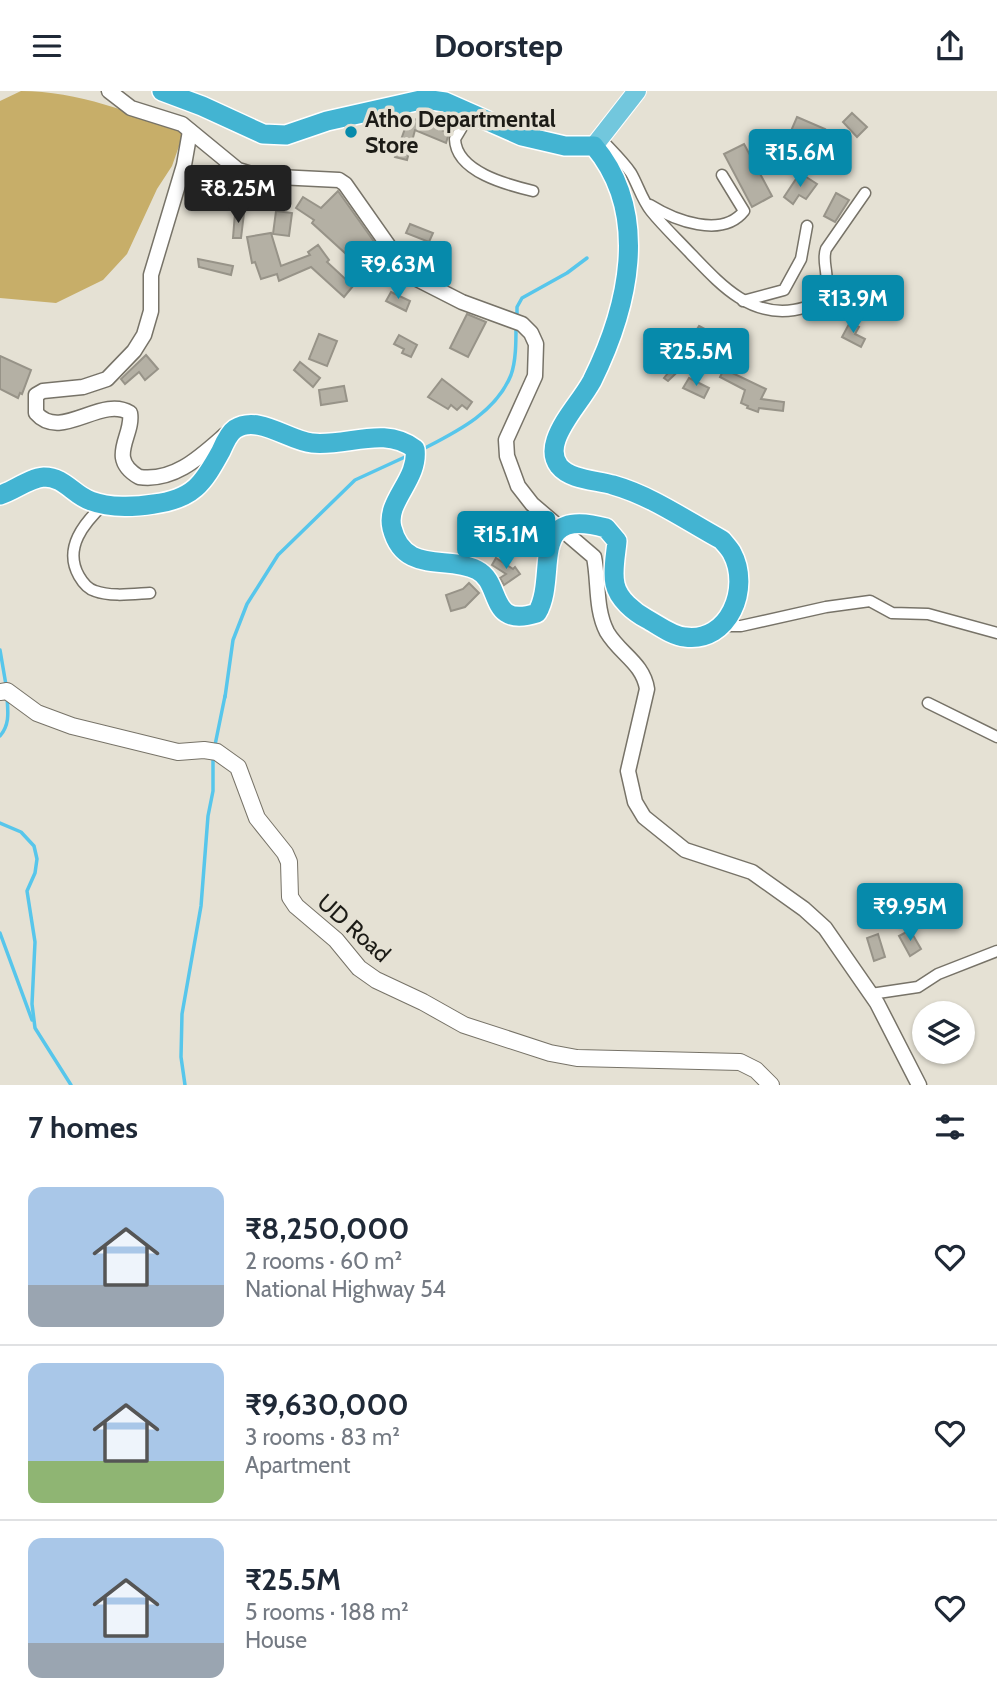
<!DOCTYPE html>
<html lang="en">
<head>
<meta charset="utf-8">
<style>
	body { margin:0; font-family:Cabin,sans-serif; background:#f6f6f7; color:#1f2937; height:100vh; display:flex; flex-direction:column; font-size:26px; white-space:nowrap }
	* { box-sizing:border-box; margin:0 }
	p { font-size:23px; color:#747a83 }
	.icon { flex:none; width:38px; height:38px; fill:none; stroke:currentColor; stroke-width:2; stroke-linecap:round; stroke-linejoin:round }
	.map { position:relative; height:994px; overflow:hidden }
	.details { display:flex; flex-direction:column; background:#fff; flex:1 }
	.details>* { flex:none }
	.buttons { position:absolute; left:912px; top:910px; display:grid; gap:14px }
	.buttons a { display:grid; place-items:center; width:63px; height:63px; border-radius:50%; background:#fff; box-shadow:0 2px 5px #0004; font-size:35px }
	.price { position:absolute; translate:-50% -60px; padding:0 16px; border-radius:7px; background:#068aab; color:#fff; font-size:23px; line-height:46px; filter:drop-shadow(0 2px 4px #0008) }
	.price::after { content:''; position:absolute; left:50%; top:42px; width:21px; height:16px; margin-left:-10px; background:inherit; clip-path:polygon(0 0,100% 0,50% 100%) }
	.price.on { background:#222; color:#fff }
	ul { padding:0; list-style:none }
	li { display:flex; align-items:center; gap:21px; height:175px; padding:0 28px }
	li+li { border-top:2px solid #e0e1e3 }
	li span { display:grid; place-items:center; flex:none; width:196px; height:140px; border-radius:14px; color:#555 }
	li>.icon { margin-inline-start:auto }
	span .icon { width:84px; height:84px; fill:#fffc; stroke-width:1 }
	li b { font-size:30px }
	h2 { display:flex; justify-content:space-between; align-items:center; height:84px; padding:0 28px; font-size:30px }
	header { display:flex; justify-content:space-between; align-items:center; height:91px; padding:0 28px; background:#fff; font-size:32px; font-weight:700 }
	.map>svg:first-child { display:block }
</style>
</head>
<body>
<header><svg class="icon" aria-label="menu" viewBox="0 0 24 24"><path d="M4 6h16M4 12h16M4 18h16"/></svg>Doorstep<svg class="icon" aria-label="share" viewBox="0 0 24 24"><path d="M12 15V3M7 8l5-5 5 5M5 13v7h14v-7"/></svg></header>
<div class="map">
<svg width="997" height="994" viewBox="0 0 997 994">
	<rect width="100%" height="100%" fill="#e5e1d4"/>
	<!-- green -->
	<path fill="#c7ae69" d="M21 0C78 0 132 22 184 41L172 75 157 98 127 163 103 189 56 212 0 207V10Z"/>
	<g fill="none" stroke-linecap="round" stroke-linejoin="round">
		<!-- stream -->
		<g stroke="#57c6eb" stroke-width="3.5">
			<path d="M517 228V216L522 207 567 182 587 167"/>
			<path d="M425 357C458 340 496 321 511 284 516 270 516 251 516 235"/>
			<path d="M0 559 6 594"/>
			<path d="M225 606 233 549 247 513 278 464 355 389 405 366"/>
			<path d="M0 645C10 633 8 621 7 606"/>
			<path d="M215 654 225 605"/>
			<path d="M0 732 21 741 34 755 37 768 35 782 27 800 35 851 32 913 35 937 71 994"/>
			<path d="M0 842 32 929"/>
			<path d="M185 994 181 966 182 923 201 815 208 725 213 700V665"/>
		</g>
	</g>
	<!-- building -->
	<g fill="#b4b0a4" stroke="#979388" stroke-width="2">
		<path d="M852 22 867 36 857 46 843 31Z"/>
		<path d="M409 26 449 42 446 52 415 39 407 69 395 66Z"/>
		<path d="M797 26 825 38 820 49 826 52 821 64 801 56 805 47 791 40Z"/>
		<path d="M744 53 772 105 752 116 724 63Z"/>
		<path d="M800 82 817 93 806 108 799 104 793 113 784 106Z"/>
		<path d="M338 100 375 152 372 157 367 153 363 159 354 152 345 162 312 132 314 129 296 117 303 106 321 117Z"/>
		<path d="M836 102 849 109 835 131 824 125Z"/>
		<path d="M276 120 292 122 289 145 273 143Z"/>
		<path d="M235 122H244L241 147H233Z"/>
		<path d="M410 133 433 142 429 151 406 142Z"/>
		<path d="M271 142 281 175 310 164 308 161 318 154 329 169 327 171 353 195 344 206 311 176 279 190 277 183 261 188 255 171 252 172 247 146Z"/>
		<path d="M198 168 233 175 231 184 199 176Z"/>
		<path d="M391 201 410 210 406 220 386 210Z"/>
		<path d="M467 223 486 231 468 266 450 257Z"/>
		<path d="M850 231 859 236 855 243 865 248 861 256 842 246Z"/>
		<path d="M699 235 716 244 668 290 664 287 672 277 665 269 672 263 677 269Z"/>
		<path d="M319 243 337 250 327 275 309 268Z"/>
		<path d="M399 244 417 254 411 266 402 262 404 258 394 253Z"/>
		<path d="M146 264 158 278 145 289 139 281 125 293 121 288Z"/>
		<path d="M0 265 31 279 22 303 20 302 18 307 0 298Z"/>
		<path d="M300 271 320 287 313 296 294 279Z"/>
		<path d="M724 278 766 298 761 308 784 311 783 320 759 317 758 321 747 317 748 315 741 312 745 299 720 286Z"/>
		<path d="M689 287 709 297 704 307 683 297Z"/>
		<path d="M442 288 472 311 467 318 462 314 457 319 451 314 448 318 428 306Z"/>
		<path d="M344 295 347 310 321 314 319 299Z"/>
		<path d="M496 467 513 478 515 476 520 483 504 494 500 487 506 483 492 474Z"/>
		<path d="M469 492 479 502 465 516 451 520 446 504 463 498Z"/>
		<path d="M910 839 921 858 910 865 899 845Z"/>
		<path d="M878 843 885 866 874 870 867 847Z"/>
	</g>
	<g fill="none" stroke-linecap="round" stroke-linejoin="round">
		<defs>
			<g id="minor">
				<path d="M470 23 455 48C456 81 508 94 533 100"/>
				<path d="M599 46C610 58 622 69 631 82 638 94 642 109 651 120 663 135 678 149 691 163 720 193 749 226 794 219 807 217 818 212 824 200 831 185 821 171 826 158L865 102"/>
				<path d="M650 114C674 129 722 148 744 120L722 84"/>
				<path d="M743 210 784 199 801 168 807 135"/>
				<path d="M104 413C84 432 63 457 79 485 83 492 88 498 95 500 111 506 133 503 150 502"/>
				<path d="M722 535H741L826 516 870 510 892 522 928 523 997 542"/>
				<path d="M928 612 997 646"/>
				<path d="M871 903 918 896 938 883 997 860"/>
			</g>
			<g id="tertiary">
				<path d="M109 0 131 17 182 33 238 79 258 85 339 89 345 93 409 184 462 211 522 233 531 242 536 253 535 285 506 349 507 365 518 395 532 413 594 466C599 490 595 518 607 541 620 563 643 572 647 598L628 680 635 711 644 726 685 759 752 781 804 818 825 837 877 912 919 994"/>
				<path d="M190 40 184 74 151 184V220L144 244 134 260 107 288 83 296 43 300 36 304V322C61 351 101 304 130 322 134 345 106 367 139 386 174 391 200 366 225 344"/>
			</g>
			<path id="secondary" d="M0 601 7 600 37 622 72 635 178 661 204 659 217 661 238 676 257 727 285 762 289 771 290 806 296 815 336 849 359 877 376 889 423 911 464 934 550 962 577 967 740 971 756 979 771 994"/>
			<path id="primary" d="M594 55 637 0"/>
			<path id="trunk" d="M0 404C14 400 29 387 44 386 65 386 73 404 91 410 109 417 135 416 154 413 193 408 203 393 221 360 224 353 229 342 235 338 258 323 289 350 312 352 347 356 384 334 415 358 419 389 385 410 392 437 404 484 447 464 477 479 503 492 487 538 537 522 559 485 525 414 606 437L617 450C616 463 612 480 615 493 618 508 634 521 647 528 658 534 672 545 685 546 729 552 751 497 732 462 730 458 725 453 722 449 687 430 652 405 613 394 596 389 570 389 559 375 553 367 553 358 556 349 563 328 581 310 592 290 628 217 651 123 594 55H565L522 45 445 11 425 8 327 30 286 44 263 43 202 15 162 0"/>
		</defs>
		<!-- minor casing -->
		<use href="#minor" stroke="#777368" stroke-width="13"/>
		<!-- tertiary casing -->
		<use href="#tertiary" stroke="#777368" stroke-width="17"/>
		<!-- secondary casing -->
		<use href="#secondary" stroke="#777368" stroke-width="18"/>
		<!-- primary casing -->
		<use href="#primary" stroke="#fff" stroke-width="20"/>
		<!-- trunk casing -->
		<use href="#trunk" stroke="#fff" stroke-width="22"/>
		<!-- minor -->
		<use href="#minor" stroke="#fff" stroke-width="10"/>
		<!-- tertiary -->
		<use href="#tertiary" stroke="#fff" stroke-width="14"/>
		<!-- secondary -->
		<use href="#secondary" stroke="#fff" stroke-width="16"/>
		<!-- primary -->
		<use href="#primary" stroke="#72c7dd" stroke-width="18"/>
		<!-- trunk -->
		<use href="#trunk" stroke="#43b4d2" stroke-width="19"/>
	</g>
	<!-- markers -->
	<circle fill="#068aab" stroke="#e5e1d4" stroke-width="2.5" cx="351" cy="41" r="7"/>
	<g text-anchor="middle" stroke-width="7" stroke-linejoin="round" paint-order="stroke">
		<!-- poi labels -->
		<g font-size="23" font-weight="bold" fill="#1c1b16" stroke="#e5e1d4" text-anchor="start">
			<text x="365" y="36">Atho Departmental<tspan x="365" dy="26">Store</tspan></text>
		</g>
		<!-- street labels -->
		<g font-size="23" fill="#1c1b16" stroke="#e5e1d4">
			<text transform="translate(354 837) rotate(42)" y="8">UD Road</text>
		</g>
	</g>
</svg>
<div class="buttons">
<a><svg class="icon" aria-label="layers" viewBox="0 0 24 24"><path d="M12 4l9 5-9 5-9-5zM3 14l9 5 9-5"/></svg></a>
</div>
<b class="price" style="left:800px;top:98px">₹15.6M</b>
<b class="price on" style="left:238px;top:134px">₹8.25M</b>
<b class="price" style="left:398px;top:210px">₹9.63M</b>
<b class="price" style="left:853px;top:244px">₹13.9M</b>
<b class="price" style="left:696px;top:297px">₹25.5M</b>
<b class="price" style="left:506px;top:480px">₹15.1M</b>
<b class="price" style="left:910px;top:852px">₹9.95M</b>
</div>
<section class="details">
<h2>7 homes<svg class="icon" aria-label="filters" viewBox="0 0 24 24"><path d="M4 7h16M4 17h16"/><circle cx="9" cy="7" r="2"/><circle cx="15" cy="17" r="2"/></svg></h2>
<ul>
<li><span style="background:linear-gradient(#a9c7e8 70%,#9aa5b1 0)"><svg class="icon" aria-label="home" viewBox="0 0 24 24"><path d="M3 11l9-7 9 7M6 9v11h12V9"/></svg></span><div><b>₹8,250,000</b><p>2 rooms · 60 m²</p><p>National Highway 54</p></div><svg class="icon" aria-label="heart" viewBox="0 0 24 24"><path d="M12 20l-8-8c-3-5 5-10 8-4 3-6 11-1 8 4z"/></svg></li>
<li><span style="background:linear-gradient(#a9c7e8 70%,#8fb573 0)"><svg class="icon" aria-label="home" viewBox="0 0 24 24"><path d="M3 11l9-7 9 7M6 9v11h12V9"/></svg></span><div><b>₹9,630,000</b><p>3 rooms · 83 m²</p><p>Apartment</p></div><svg class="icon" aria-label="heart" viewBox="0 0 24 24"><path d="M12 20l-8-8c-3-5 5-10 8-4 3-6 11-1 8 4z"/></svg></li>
<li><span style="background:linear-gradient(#a9c7e8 75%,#9aa5b1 0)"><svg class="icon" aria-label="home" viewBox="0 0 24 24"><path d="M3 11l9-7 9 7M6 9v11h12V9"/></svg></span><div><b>₹25.5M</b><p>5 rooms · 188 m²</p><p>House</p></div><svg class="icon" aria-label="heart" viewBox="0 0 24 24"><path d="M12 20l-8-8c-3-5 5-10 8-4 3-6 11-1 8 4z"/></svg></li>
</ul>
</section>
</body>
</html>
